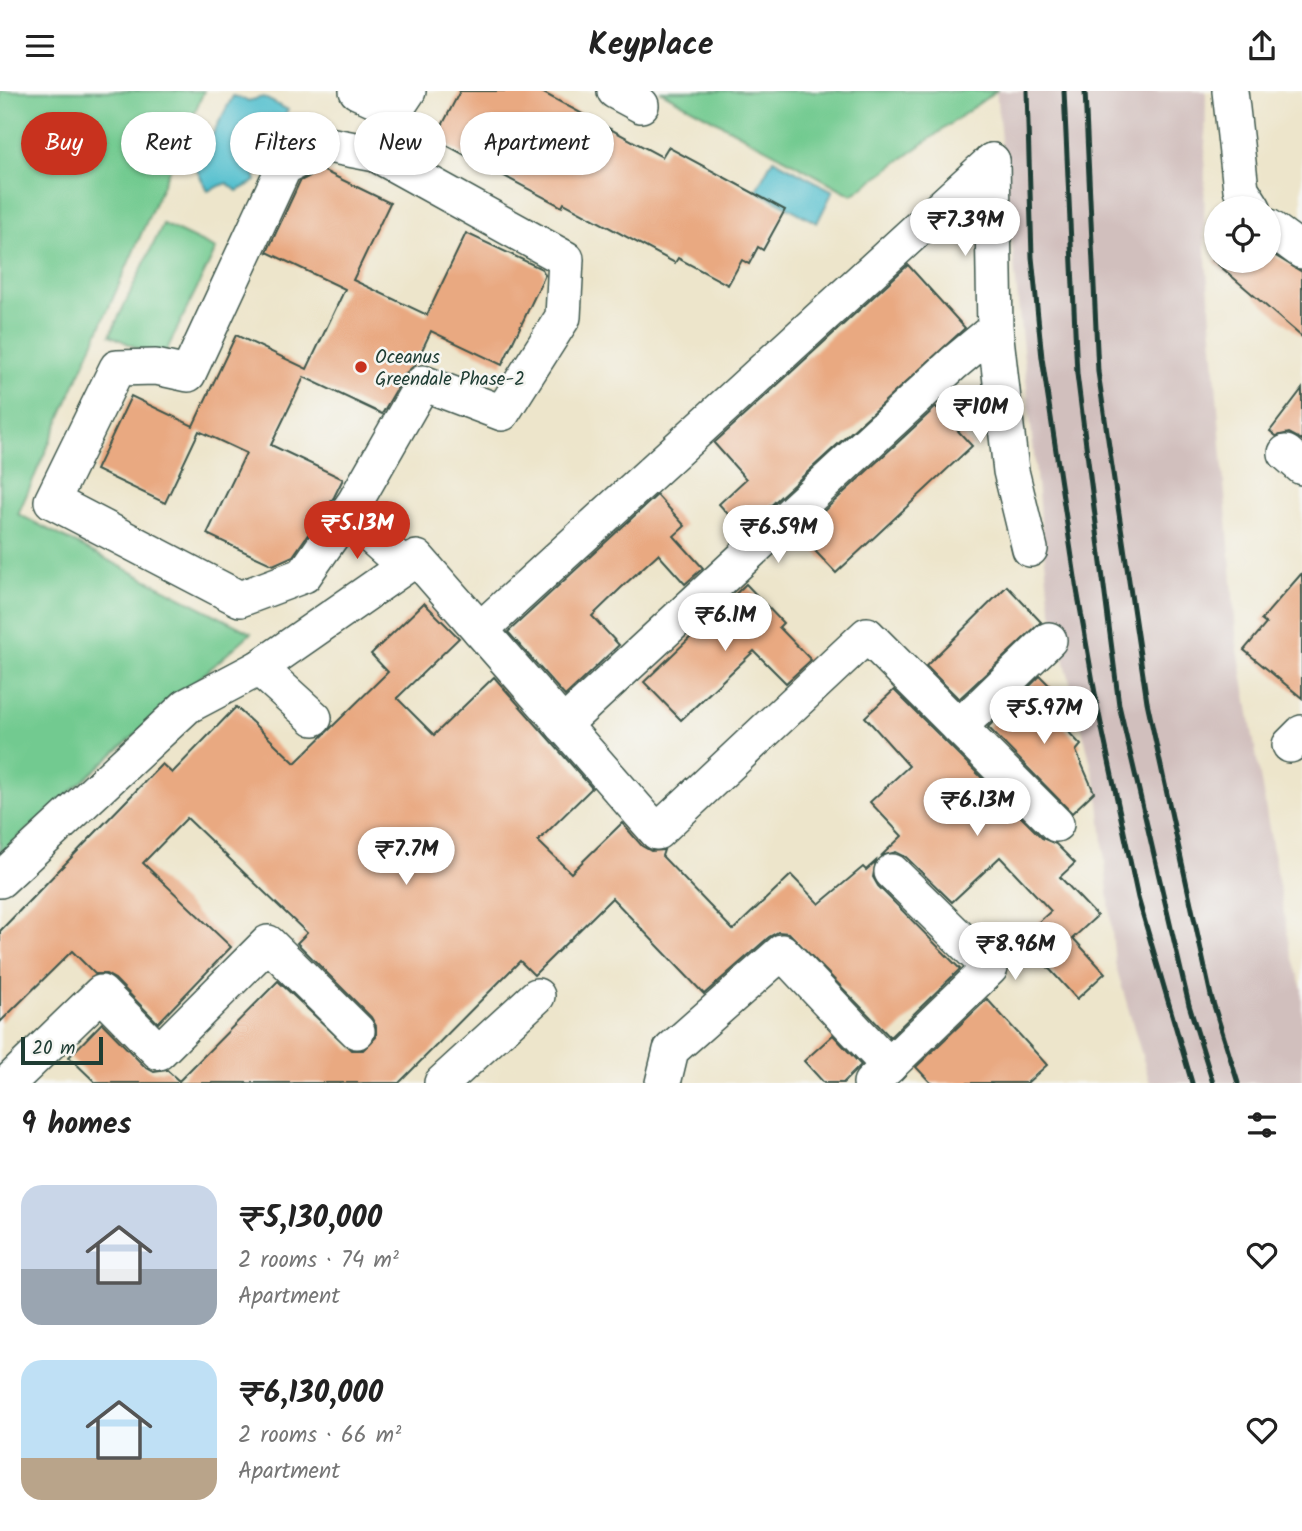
<!DOCTYPE html>
<html lang="en">
<head>
<meta charset="utf-8">
<style>
	body { margin:0; font-family:Kalam,sans-serif; background:#f2f2f2; color:#222; height:100vh; display:flex; flex-direction:column; font-size:26px; white-space:nowrap }
	* { box-sizing:border-box; margin:0 }
	p { font-size:23px; color:#767676 }
	.icon { flex:none; width:38px; height:38px; fill:none; stroke:currentColor; stroke-width:2; stroke-linecap:round; stroke-linejoin:round }
	.map { position:relative; height:992px; overflow:hidden }
	.panel { display:flex; flex-direction:column; background:#fff; flex:1 }
	.panel>* { flex:none }
	.guide { position:absolute; left:21px; top:21px; width:700px; height:63px; display:flex; gap:14px }
	.fabs { position:absolute; left:1204px; top:105px; display:grid; gap:14px }
	.fabs a { display:grid; place-items:center; width:77px; height:77px; border-radius:50%; background:#fff; box-shadow:0 2px 5px #0004; font-size:35px }
	.scale { position:absolute; left:21px; bottom:18px; width:82px; box-sizing:border-box; padding-left:7px; border:4px solid #1f3d34; border-top:0; font-size:19px; line-height:24px; white-space:nowrap; color:#1f3d34; -webkit-text-stroke:5px #f6f6f2; paint-order:stroke }
	.price { position:absolute; translate:-50% -60px; padding:0 16px; border-radius:24px; background:#fff; color:#222; font-size:23px; line-height:46px; filter:drop-shadow(0 2px 4px #0008) }
	.price::after { content:''; position:absolute; left:50%; top:42px; width:21px; height:16px; margin-left:-10px; background:inherit; clip-path:polygon(0 0,100% 0,50% 100%) }
	.price.current { background:#c8321e; color:#fff }
	ul { padding:0; list-style:none }
	li { display:flex; align-items:center; gap:21px; height:175px; padding:0 21px }
	li span { display:grid; place-items:center; flex:none; width:196px; height:140px; border-radius:21px; color:#555 }
	li>.icon { margin-inline-start:auto }
	span .icon { width:84px; height:84px; fill:#fffc; stroke-width:1 }
	li b { font-size:30px }
	h2 { display:flex; justify-content:space-between; align-items:center; height:84px; padding:0 21px; font-size:30px }
	.tag { padding:0 24px; border-radius:32px; background:#fff; box-shadow:0 2px 5px #0004; font-size:24px; line-height:63px }
	.tag.current { background:#c8321e; color:#fff }
	header { display:flex; justify-content:space-between; align-items:center; height:91px; padding:0 21px; background:#fff; font-size:32px; font-weight:700 }
	.map>svg:first-child { display:block }
</style>
</head>
<body>
<header><svg class="icon" aria-label="menu" viewBox="0 0 24 24"><path d="M4 6h16M4 12h16M4 18h16"/></svg>Keyplace<svg class="icon" aria-label="share" viewBox="0 0 24 24"><path d="M12 15V3M7 8l5-5 5 5M5 13v7h14v-7"/></svg></header>
<div class="map">
<svg width="1302" height="992" viewBox="0 0 1302 992">
	<rect width="100%" height="100%" fill="#f6f6f2"/>
	<filter id="ink" filterUnits="userSpaceOnUse"><feTurbulence type="fractalNoise" baseFrequency=".0143" numOctaves="2"/><feDisplacementMap in="SourceGraphic" scale="14" xChannelSelector="R" yChannelSelector="G"/><feConvolveMatrix kernelMatrix="1 2 1 2 8 2 1 2 1" color-interpolation-filters="sRGB"/></filter>
	<filter id="wash" filterUnits="userSpaceOnUse"><feTurbulence type="fractalNoise" baseFrequency=".00686" numOctaves="4" result="noise"/><feDisplacementMap in="SourceGraphic" scale="28" xChannelSelector="R" yChannelSelector="G"/><feGaussianBlur stdDeviation="1.57" result="paint"/><feColorMatrix in="noise" values="0 0 0 0 0 0 0 0 0 0 0 0 0 0 0 0 0 1.4 0 .05"/><feComposite in="paint" operator="in"/></filter>
	<g filter="url(#wash)">
		<rect width="100%" height="100%" fill="#ede5cb"/>
		<!-- industrial -->
		<path fill="#d1bfbd" d="M996 0H1206L1204 142 1237 553 1290 858 1302 898V992H1150L1115 872 1098 701 1049 508Z"/>
		<!-- green -->
		<g fill="#72ca90" stroke="#488462" stroke-width="2">
			<path d="M0 0H204L18 423 251 542 0 763Z"/>
			<path d="M660 0H996L852 104Z"/>
			<path d="M163 133 216 158 162 269 110 244Z"/>
		</g>
		<!-- water -->
		<g fill="#53bfce" stroke="#397e81" stroke-width="2">
			<path d="M233 5 248 10 263 6 288 19 270 51 252 72 256 90 237 100 227 92 208 100 195 76Z"/>
			<path d="M773 68 833 100 817 132 756 99Z"/>
		</g>
		<g id="blocks">
			<!-- building -->
			<g fill="#e9a981">
				<path d="M460 0H540L662 66 668 56 785 119 763 159 758 156 749 173 742 169 728 194 678 167 675 172 564 112 562 116 435 48Z"/>
				<path d="M322 79 390 112 353 189 427 224 466 142 542 178 545 184 502 274 431 240 415 274 406 282 382 323 304 286 271 354 343 388 334 406 293 465 273 474 207 443 246 362 199 340 165 412 96 379 131 305 193 335 236 244 307 278 345 198 267 161 300 90Z"/>
				<path d="M1269 161 1302 181V246L1214 170H1269Z"/>
				<path d="M908 174 965 237 743 440 719 413 746 388 714 352Z"/>
				<path d="M1302 298V349L1289 342 1276 345 1270 340Z"/>
				<path d="M936 316 972 355 836 482 799 443Z"/>
				<path d="M657 404 685 435 674 445 703 477 685 493 658 463 623 495 592 525 619 554 565 605 508 541Z"/>
				<path d="M1302 482V607L1244 559 1266 533 1261 529Z"/>
				<path d="M746 493 783 532 779 536 811 569 786 592 754 560 681 629 644 591Z"/>
				<path d="M1007 495 1041 531 959 608 926 575Z"/>
				<path d="M424 512 459 547 397 607 434 644 494 586 592 697 538 750 571 782 622 732 642 755 651 760 664 759 662 765 733 839 791 784 819 813 863 776 866 779 876 770 873 786 878 795 960 878 890 946 789 842 778 841 769 846 704 903 612 807 534 884 520 870 399 992H96L69 966 102 932 145 976 154 981 167 979 179 990 278 890 351 959H363L376 946V935L371 926 297 852 307 842 187 727 143 772 231 856 158 932 115 888 106 883H95L72 860 0 931V840L162 673 172 682 236 616 295 672 388 581 371 563Z"/>
				<path d="M1040 585 1054 599 1041 612 1081 654 1076 660 1094 701 1072 722 988 636Z"/>
				<path d="M894 599 1042 747 1056 753 1075 772 1060 786 1097 825 1073 847 1105 882 1077 908 1021 847 1051 820 1000 766 952 811 906 766 896 761 881 765 902 745 870 711 909 675 865 626Z"/>
				<path d="M987 908 1047 974 1027 992H931L916 976Z"/>
				<path d="M833 944 861 974 843 992H824L804 970Z"/>
			</g>
		</g>
	</g>
	<g filter="url(#ink)">
		<use href="#blocks" fill-opacity="0" stroke="#3e564b" stroke-width="2"/>
		<g fill="none" stroke-linecap="round" stroke-linejoin="round">
			<defs>
				<g id="minor">
					<path d="M357 0 396 18"/>
					<path d="M615 0 641 14"/>
					<path d="M1230 0 1241 98 1253 117"/>
					<path d="M328 54 376 63 566 168 563 226 502 322 423 292 355 411 304 484 240 508 52 410 117 277 156 276 188 283 284 76Z"/>
					<path d="M376 63 396 18 408 0"/>
					<path d="M1269 136 1302 160"/>
					<path d="M995 238 1011 380 1030 458"/>
					<path d="M1286 362 1302 376"/>
					<path d="M346 423 405 475"/>
					<path d="M480 539 992 70"/>
					<path d="M259 577 314 627"/>
					<path d="M563 634 954 272 995 238 992 70"/>
					<path d="M959 636 1049 549"/>
					<path d="M1290 654 1302 642"/>
					<path d="M0 789 187 615 259 577 417 467 657 741 867 544 1056 733"/>
					<path d="M8 992 101 902 159 961 268 852 357 940"/>
					<path d="M442 992 537 905"/>
					<path d="M663 992 671 959 782 861 889 975"/>
					<path d="M871 992 990 877 892 781"/>
				</g>
			</defs>
			<!-- minor casing -->
			<use href="#minor" stroke="#3e564b" stroke-width="38"/>
			<!-- minor -->
			<use href="#minor" stroke="#fff" stroke-width="35"/>
			<!-- rail -->
			<g stroke="#1f3d34" stroke-width="5">
				<path d="M1027 0 1032 166 1042 267 1076 493 1097 614 1138 807 1192 992"/>
				<path d="M1064 0 1077 283 1119 614 1189 914 1213 992"/>
				<path d="M1085 0 1098 281 1147 611 1211 905 1238 992"/>
			</g>
		</g>
	</g>
	<!-- markers -->
	<circle fill="#c8321e" stroke="#f6f6f2" stroke-width="2.5" cx="361" cy="276" r="7"/>
	<g text-anchor="middle" stroke-width="5" stroke-linejoin="round" paint-order="stroke">
		<!-- poi labels -->
		<g font-size="19" fill="#1f3d34" stroke="#f6f6f2" text-anchor="start">
			<text x="375" y="272">Oceanus<tspan x="375" dy="22">Greendale Phase-2</tspan></text>
		</g>
	</g>
</svg>
<div class="fabs">
<a><svg class="icon" aria-label="locate" viewBox="0 0 24 24"><circle cx="12" cy="12" r="6"/><path d="M12 2v4M12 18v4M2 12h4M18 12h4"/></svg></a>
</div>
<div class="scale">20 m</div>
<b class="price" style="left:965px;top:167px">₹7.39M</b>
<b class="price" style="left:980px;top:354px">₹10M</b>
<b class="price current" style="left:357px;top:470px">₹5.13M</b>
<b class="price" style="left:778px;top:474px">₹6.59M</b>
<b class="price" style="left:725px;top:562px">₹6.1M</b>
<b class="price" style="left:1044px;top:655px">₹5.97M</b>
<b class="price" style="left:977px;top:747px">₹6.13M</b>
<b class="price" style="left:406px;top:796px">₹7.7M</b>
<b class="price" style="left:1015px;top:891px">₹8.96M</b>
<div class="guide">
<a class="tag current">Buy</a>
<a class="tag">Rent</a>
<a class="tag">Filters</a>
<a class="tag">New</a>
<a class="tag">Apartment</a>
</div>
</div>
<section class="panel">
<h2>9 homes<svg class="icon" aria-label="filters" viewBox="0 0 24 24"><path d="M4 7h16M4 17h16"/><circle cx="9" cy="7" r="2"/><circle cx="15" cy="17" r="2"/></svg></h2>
<ul>
<li><span style="background:linear-gradient(#c9d6e8 60%,#9aa5b1 0)"><svg class="icon" aria-label="home" viewBox="0 0 24 24"><path d="M3 11l9-7 9 7M6 9v11h12V9"/></svg></span><div><b>₹5,130,000</b><p>2 rooms · 74 m²</p><p>Apartment</p></div><svg class="icon" aria-label="heart" viewBox="0 0 24 24"><path d="M12 20l-8-8c-3-5 5-10 8-4 3-6 11-1 8 4z"/></svg></li>
<li><span style="background:linear-gradient(#bfe0f5 70%,#b9a48a 0)"><svg class="icon" aria-label="home" viewBox="0 0 24 24"><path d="M3 11l9-7 9 7M6 9v11h12V9"/></svg></span><div><b>₹6,130,000</b><p>2 rooms · 66 m²</p><p>Apartment</p></div><svg class="icon" aria-label="heart" viewBox="0 0 24 24"><path d="M12 20l-8-8c-3-5 5-10 8-4 3-6 11-1 8 4z"/></svg></li>
</ul>
</section>
</body>
</html>
